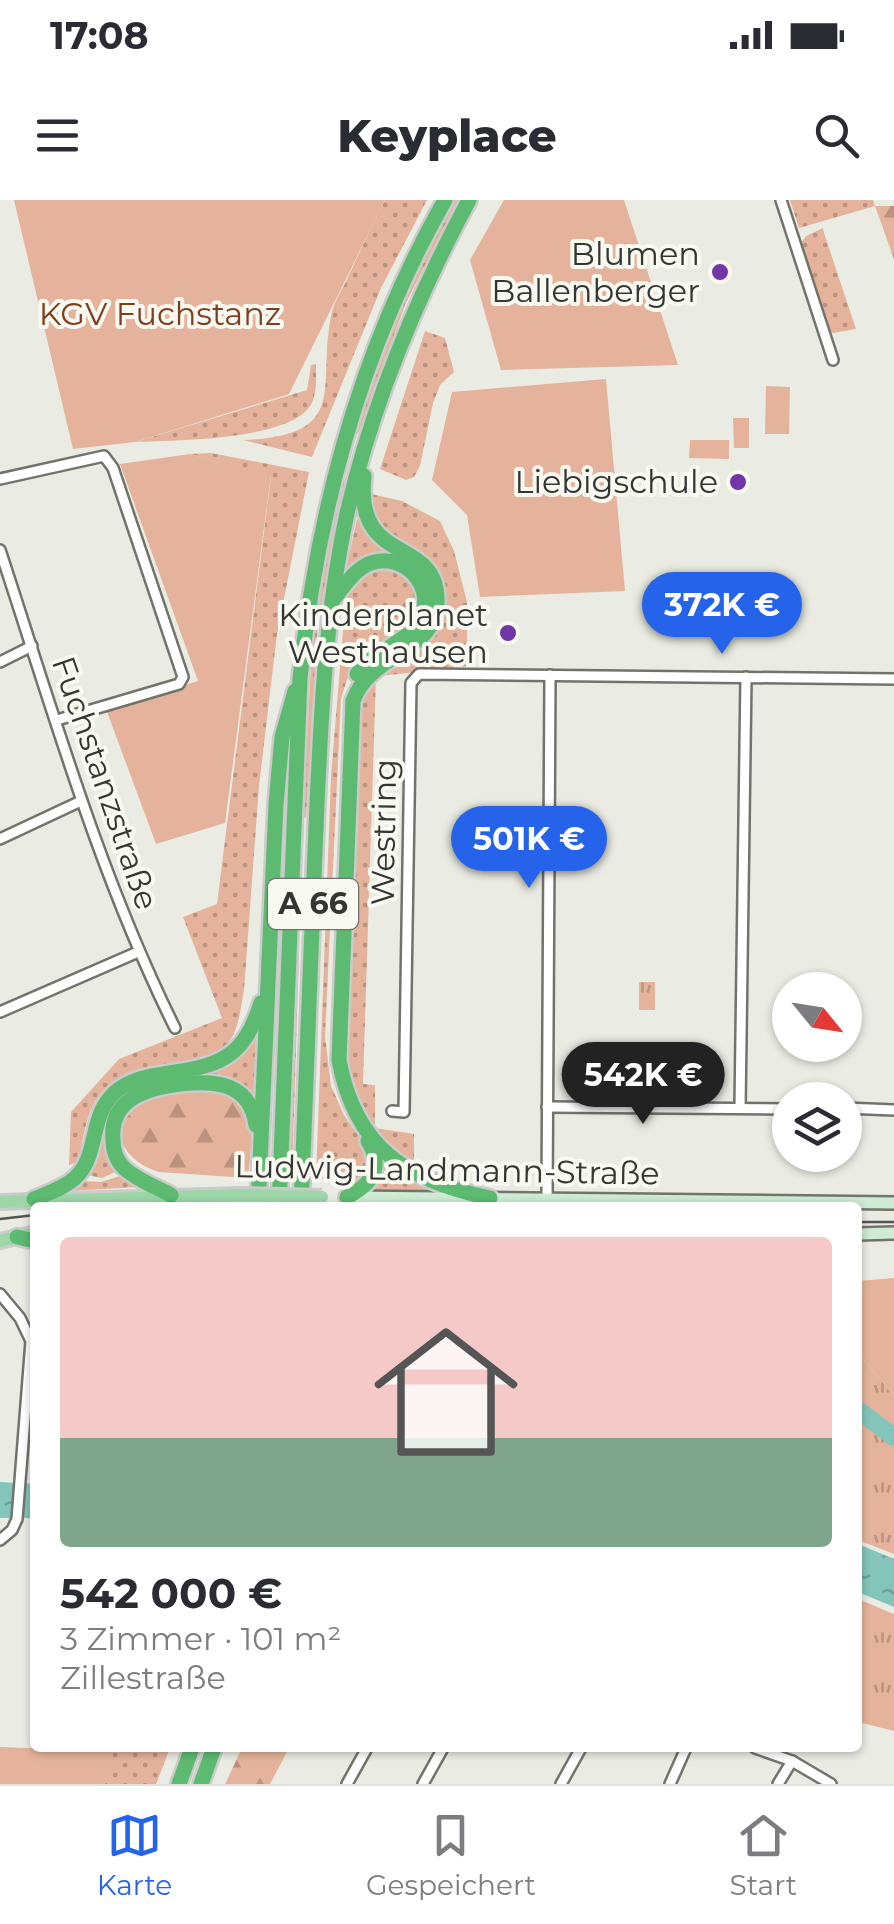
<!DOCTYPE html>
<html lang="de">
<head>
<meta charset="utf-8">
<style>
	body { margin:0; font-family:Montserrat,sans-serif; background:#f2f2f3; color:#2b2b33; height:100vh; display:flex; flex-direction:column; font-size:38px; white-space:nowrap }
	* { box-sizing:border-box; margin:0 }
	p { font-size:32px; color:#7c7c81 }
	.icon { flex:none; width:55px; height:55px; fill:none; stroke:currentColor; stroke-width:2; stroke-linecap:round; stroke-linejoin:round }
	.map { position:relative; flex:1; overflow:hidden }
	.panel { position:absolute; left:30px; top:1002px; width:832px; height:550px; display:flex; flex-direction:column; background:#fff; border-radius:10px; box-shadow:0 2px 8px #0004 }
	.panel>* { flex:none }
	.needle { width:65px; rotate:120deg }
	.fabs { position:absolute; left:772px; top:772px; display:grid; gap:20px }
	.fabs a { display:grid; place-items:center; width:90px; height:90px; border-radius:50%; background:#fff; box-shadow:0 2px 8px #0004; font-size:50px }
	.price { position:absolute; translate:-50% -85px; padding:0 22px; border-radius:35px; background:#2563eb; color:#fff; font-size:32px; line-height:65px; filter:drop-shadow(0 2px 5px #0008) }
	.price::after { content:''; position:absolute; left:50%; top:60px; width:30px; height:22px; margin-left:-15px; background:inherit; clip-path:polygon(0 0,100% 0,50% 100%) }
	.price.active { background:#222; color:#fff }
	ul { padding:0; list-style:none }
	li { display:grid; align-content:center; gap:20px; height:530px; padding:0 30px }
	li+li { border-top:2px solid #e1e1e2 }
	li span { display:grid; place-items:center; height:310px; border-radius:10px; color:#555 }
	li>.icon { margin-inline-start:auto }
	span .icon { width:180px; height:180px; fill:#fffc; stroke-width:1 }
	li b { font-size:42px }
	.status { display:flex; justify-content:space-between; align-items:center; height:70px; padding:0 50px; background:#fff; direction:ltr }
	.status svg { height:28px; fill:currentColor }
	header { display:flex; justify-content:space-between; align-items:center; height:130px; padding:0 30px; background:#fff; font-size:45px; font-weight:800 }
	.dock { display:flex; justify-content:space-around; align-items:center; height:140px; border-top:2px solid #e1e1e2; background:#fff; font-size:28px; color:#7c7c81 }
	.dock a { display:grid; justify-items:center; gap:5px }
	.dock .active { color:#2563eb }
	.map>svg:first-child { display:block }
</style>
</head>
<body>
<div class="status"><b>17:08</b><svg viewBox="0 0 49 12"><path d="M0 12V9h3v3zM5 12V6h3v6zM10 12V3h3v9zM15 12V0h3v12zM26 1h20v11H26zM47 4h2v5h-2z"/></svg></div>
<header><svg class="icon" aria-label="menu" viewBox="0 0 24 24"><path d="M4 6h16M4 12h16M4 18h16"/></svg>Keyplace<svg class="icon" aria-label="search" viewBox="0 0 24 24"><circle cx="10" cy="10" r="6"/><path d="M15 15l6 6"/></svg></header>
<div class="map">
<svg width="894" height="1584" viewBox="0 0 894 1584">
	<defs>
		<pattern id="grass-dots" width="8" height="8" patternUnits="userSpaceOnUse" patternTransform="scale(2.5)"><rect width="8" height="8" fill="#e5b39b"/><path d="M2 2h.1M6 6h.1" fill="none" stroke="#ba927f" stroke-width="1.8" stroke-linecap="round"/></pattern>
		<pattern id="forest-firs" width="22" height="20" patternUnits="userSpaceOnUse" patternTransform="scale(2.5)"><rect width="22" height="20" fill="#e5b39b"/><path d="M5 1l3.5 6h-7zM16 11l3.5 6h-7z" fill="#ba927f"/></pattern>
		<pattern id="park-tufts" width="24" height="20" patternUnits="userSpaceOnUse" patternTransform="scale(2.5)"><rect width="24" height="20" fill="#e5b39b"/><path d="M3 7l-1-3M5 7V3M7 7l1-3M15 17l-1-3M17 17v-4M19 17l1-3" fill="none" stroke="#ba927f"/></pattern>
		<pattern id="water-ripples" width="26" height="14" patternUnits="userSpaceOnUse" patternTransform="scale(2.5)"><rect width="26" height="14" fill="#84c5ba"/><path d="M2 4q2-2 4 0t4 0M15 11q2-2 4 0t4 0" fill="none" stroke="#6da198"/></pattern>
	</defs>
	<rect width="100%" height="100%" fill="#eaece3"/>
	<!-- grass -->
	<g fill="url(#grass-dots)">
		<path d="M385 0H427L381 88 312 257 243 240C354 236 315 185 332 112 335 100 343 88 348 77 360 51 372 26 385 0Z"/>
		<path d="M454 0H458L405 105 358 234 355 233 402 104Z"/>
		<path d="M790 0H873L875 6 799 28Z"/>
		<path d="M823 28 824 33 856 129 833 133 829 131 801 43 806 36Z"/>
		<path d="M425 131 445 138 454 172 440 185 433 203 420 266 414 277 406 280 380 269Z"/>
		<path d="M316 164C316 177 317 191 312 203 293 241 174 240 135 242L307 190 311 165Z"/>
		<path d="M211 253 309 272 277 434 259 586 244 790C241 806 239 830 228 843 201 874 140 854 105 889 86 907 84 937 78 962L69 965 71 912 119 859 222 818 183 717 217 704 271 276 190 254Z"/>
		<path d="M342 279 345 280 318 422 306 618 303 617 312 446 324 362Z"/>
		<path d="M367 293 402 301 440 321 454 351 467 402V466C436 469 406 474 376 476L363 884 375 885V928L414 934V968L395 954 366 922 341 853 355 506C362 497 368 482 377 474 388 465 405 460 417 451 445 431 457 392 434 363 420 346 394 338 376 325Z"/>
		<path d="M357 319 391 351 350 370 346 369Z"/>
		<path d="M381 365 407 373 420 398C407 442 385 432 358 461 348 471 345 486 341 499L325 836 331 886 344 915 371 954V966L361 979 352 984 316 978 331 576 345 407C351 383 359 376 381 365Z"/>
		<path d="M299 754 292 977H289L297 755Z"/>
		<path d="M256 832 255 902 117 906 120 970 102 978 87 975 110 908 130 889 202 874Z"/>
		<path d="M380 957 435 989 433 993 364 992Z"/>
		<path d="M123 975 138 987 71 991 84 981 101 982Z"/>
		<path d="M76 1548H170L156 1584H105L110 1551Z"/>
	</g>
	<!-- forest -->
	<g fill="url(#forest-firs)">
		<path d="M875 6H894V59Z"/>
		<path d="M196 889C258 895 254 924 248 978L159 972C116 959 103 916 147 897 162 891 180 891 196 889Z"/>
		<path d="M242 1548H289L270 1584H225Z"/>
	</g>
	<!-- park -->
	<g fill="url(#park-tufts)">
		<rect x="639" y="782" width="16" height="28"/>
		<path d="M858 1153 894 1196V1354L858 1340Z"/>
		<path d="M858 1399 894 1414V1531L858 1522Z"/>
	</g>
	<!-- garden -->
	<g fill="#e5b39b">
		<path d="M14 0H385L289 194 135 242 73 249Z"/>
		<path d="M504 0H624L678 165 501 170 470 60Z"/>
		<path d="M606 179 625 391 480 397 467 315 432 280 452 192Z"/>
		<path d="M766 186 790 187 789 234H765Z"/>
		<path d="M733 218H749V248H734Z"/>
		<path d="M690 240H729V259L689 258Z"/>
		<path d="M190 254 271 275 225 623 156 644 106 509 198 481 120 264Z"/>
		<path d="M894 1078V1196L858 1153V1081Z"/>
		<path d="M0 1547 111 1551 105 1584H0Z"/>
	</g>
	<!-- water -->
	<g fill="url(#water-ripples)">
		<path d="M0 1282 35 1284V1318H0Z"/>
		<path d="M858 1344 894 1359V1407L858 1392Z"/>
	</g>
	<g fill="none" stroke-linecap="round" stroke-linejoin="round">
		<!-- river -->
		<path stroke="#84c5ba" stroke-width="18" d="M858 1210 894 1237"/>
		<defs>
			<g id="minor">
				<path d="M781 0 833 160"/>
				<path d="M0 279 104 256 113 268 183 477 179 484 57 520"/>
				<path d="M0 350C53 511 99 675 175 828"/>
				<path d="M0 462 32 446"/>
				<path d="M0 639 81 601"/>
				<path d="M0 812 138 752"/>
				<path d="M547 907 790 909"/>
				<path d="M740 908 746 477"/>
				<path d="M845 908 894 910"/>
				<path d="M392 911 404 912 411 483 419 474 894 479"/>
				<path d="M547 998 550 475"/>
				<path d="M0 1094 20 1118 31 1141 17 1319 12 1330 0 1340"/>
				<path d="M755 1548 792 1561 831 1584"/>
				<path d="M347 1584 367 1548"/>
				<path d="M423 1584 443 1548"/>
				<path d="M561 1584 581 1548"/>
				<path d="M670 1584 686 1548"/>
				<path d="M778 1584 792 1561"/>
			</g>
			<g id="secondary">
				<path d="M348 997 894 1003"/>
				<path d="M858 1034 894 1033"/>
			</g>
			<g id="primary">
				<path d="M0 1002 242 995"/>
				<path d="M0 1041 35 1033"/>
			</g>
			<g id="motorway">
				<path d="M364 276C354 367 436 335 437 399 439 453 371 451 353 501L339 860C355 948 407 981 490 998"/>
				<path d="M332 401C343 388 354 369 371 363 403 352 436 385 421 418 409 443 374 450 357 474"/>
				<path d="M171 995C156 987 137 980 124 968 117 961 113 951 113 940 109 899 147 888 180 884 216 880 250 883 256 925"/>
				<path d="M347 997C372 984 384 968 368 941"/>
				<path d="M34 999C48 993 64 988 75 978 101 954 87 913 119 889 133 879 147 877 163 874 218 866 243 860 261 803"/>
				<path d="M258 1008 276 604 282 537 295 491"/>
				<path d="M279 1008 300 478C317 310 361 148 445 0"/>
				<path d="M301 1008C306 889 311 770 315 651 320 539 323 428 346 318 371 206 415 101 469 0"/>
				<path d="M17 1037 35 1041"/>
				<path d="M179 1584 192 1548"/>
				<path d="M201 1584 214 1548"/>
			</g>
		</defs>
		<!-- minor casing -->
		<use href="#minor" stroke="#72746c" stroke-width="14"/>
		<!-- secondary casing -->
		<use href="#secondary" stroke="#72746c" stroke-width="16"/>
		<!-- primary casing -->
		<use href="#primary" stroke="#cacbca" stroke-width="18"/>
		<!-- motorway casing -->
		<use href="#motorway" stroke="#cacbca" stroke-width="20"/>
		<!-- minor -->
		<use href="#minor" stroke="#fff" stroke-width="9"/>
		<!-- secondary -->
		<use href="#secondary" stroke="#ceebd4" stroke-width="11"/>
		<!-- primary -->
		<use href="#primary" stroke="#9dd6a9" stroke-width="12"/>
		<!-- motorway -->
		<use href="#motorway" stroke="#5cbb70" stroke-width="15"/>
		<!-- tram -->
		<g stroke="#545651" stroke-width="2.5">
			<path d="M65 1008 169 1003 353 1008"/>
			<path d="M0 1019 35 1015"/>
			<path d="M858 1022H894"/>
		</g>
		<defs>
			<path id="primary-bridge" d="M242 995 322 997"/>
		</defs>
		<!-- primary-bridge casing -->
		<use href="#primary-bridge" stroke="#cacbca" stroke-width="18" stroke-linecap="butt"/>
		<!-- primary-bridge -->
		<use href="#primary-bridge" stroke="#9dd6a9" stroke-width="12"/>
	</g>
	<!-- markers -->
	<g fill="#7236ab" stroke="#f8f9f0" stroke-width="4">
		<circle cx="720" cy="72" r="10"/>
		<circle cx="738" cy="282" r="10"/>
		<circle cx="508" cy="433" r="10"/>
	</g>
	<g text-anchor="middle" stroke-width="8" stroke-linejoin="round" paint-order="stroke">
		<!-- shield labels -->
		<rect fill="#f8f9f0" stroke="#70706c" stroke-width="2.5" x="268" y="679" width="90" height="50" rx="8"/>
		<g font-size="30" font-weight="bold" fill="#353633">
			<text x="313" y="714">A 66</text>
		</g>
		<!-- poi labels -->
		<g font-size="32" fill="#353633" stroke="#f8f9f0" text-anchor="end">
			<text x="700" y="65">Blumen<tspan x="700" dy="37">Ballenberger</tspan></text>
			<text x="718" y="293">Liebigschule</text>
			<text x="488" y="426">Kinderplanet<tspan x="488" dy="37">Westhausen</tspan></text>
		</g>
		<!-- park labels -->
		<g font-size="32" fill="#7e3f1e" stroke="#f8f9f0">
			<text x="160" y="125">KGV Fuchstanz</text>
		</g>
		<!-- street labels -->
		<g font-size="32" fill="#353633" stroke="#f8f9f0">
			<text transform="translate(105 583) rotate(71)" y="11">Fuchstanzstraße</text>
			<text transform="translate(384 632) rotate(-89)" y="11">Westring</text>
			<text transform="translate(447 970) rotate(1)" y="11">Ludwig-Landmann-Straße</text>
		</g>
	</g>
</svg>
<div class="fabs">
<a><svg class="needle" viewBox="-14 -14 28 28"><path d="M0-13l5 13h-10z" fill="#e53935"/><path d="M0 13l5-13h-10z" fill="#7c7c81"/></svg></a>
<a><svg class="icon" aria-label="layers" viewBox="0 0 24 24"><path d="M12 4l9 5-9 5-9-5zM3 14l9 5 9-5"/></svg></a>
</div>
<b class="price" style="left:722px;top:457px">372K €</b>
<b class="price" style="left:529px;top:691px">501K €</b>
<b class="price active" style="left:643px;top:927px">542K €</b>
<section class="panel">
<ul>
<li><span style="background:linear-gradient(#f6c9c9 65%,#7fa58c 0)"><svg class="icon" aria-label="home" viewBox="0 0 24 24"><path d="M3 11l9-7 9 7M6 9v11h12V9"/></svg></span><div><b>542 000 €</b><p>3 Zimmer · 101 m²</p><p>Zillestraße</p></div></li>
</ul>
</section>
</div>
<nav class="dock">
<a class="active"><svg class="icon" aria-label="map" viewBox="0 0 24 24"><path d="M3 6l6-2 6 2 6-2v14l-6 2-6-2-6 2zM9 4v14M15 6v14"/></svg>Karte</a>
<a><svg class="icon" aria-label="saved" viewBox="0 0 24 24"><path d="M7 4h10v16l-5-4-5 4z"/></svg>Gespeichert</a>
<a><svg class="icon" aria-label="home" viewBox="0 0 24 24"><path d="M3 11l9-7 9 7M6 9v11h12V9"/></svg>Start</a>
</nav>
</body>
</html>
